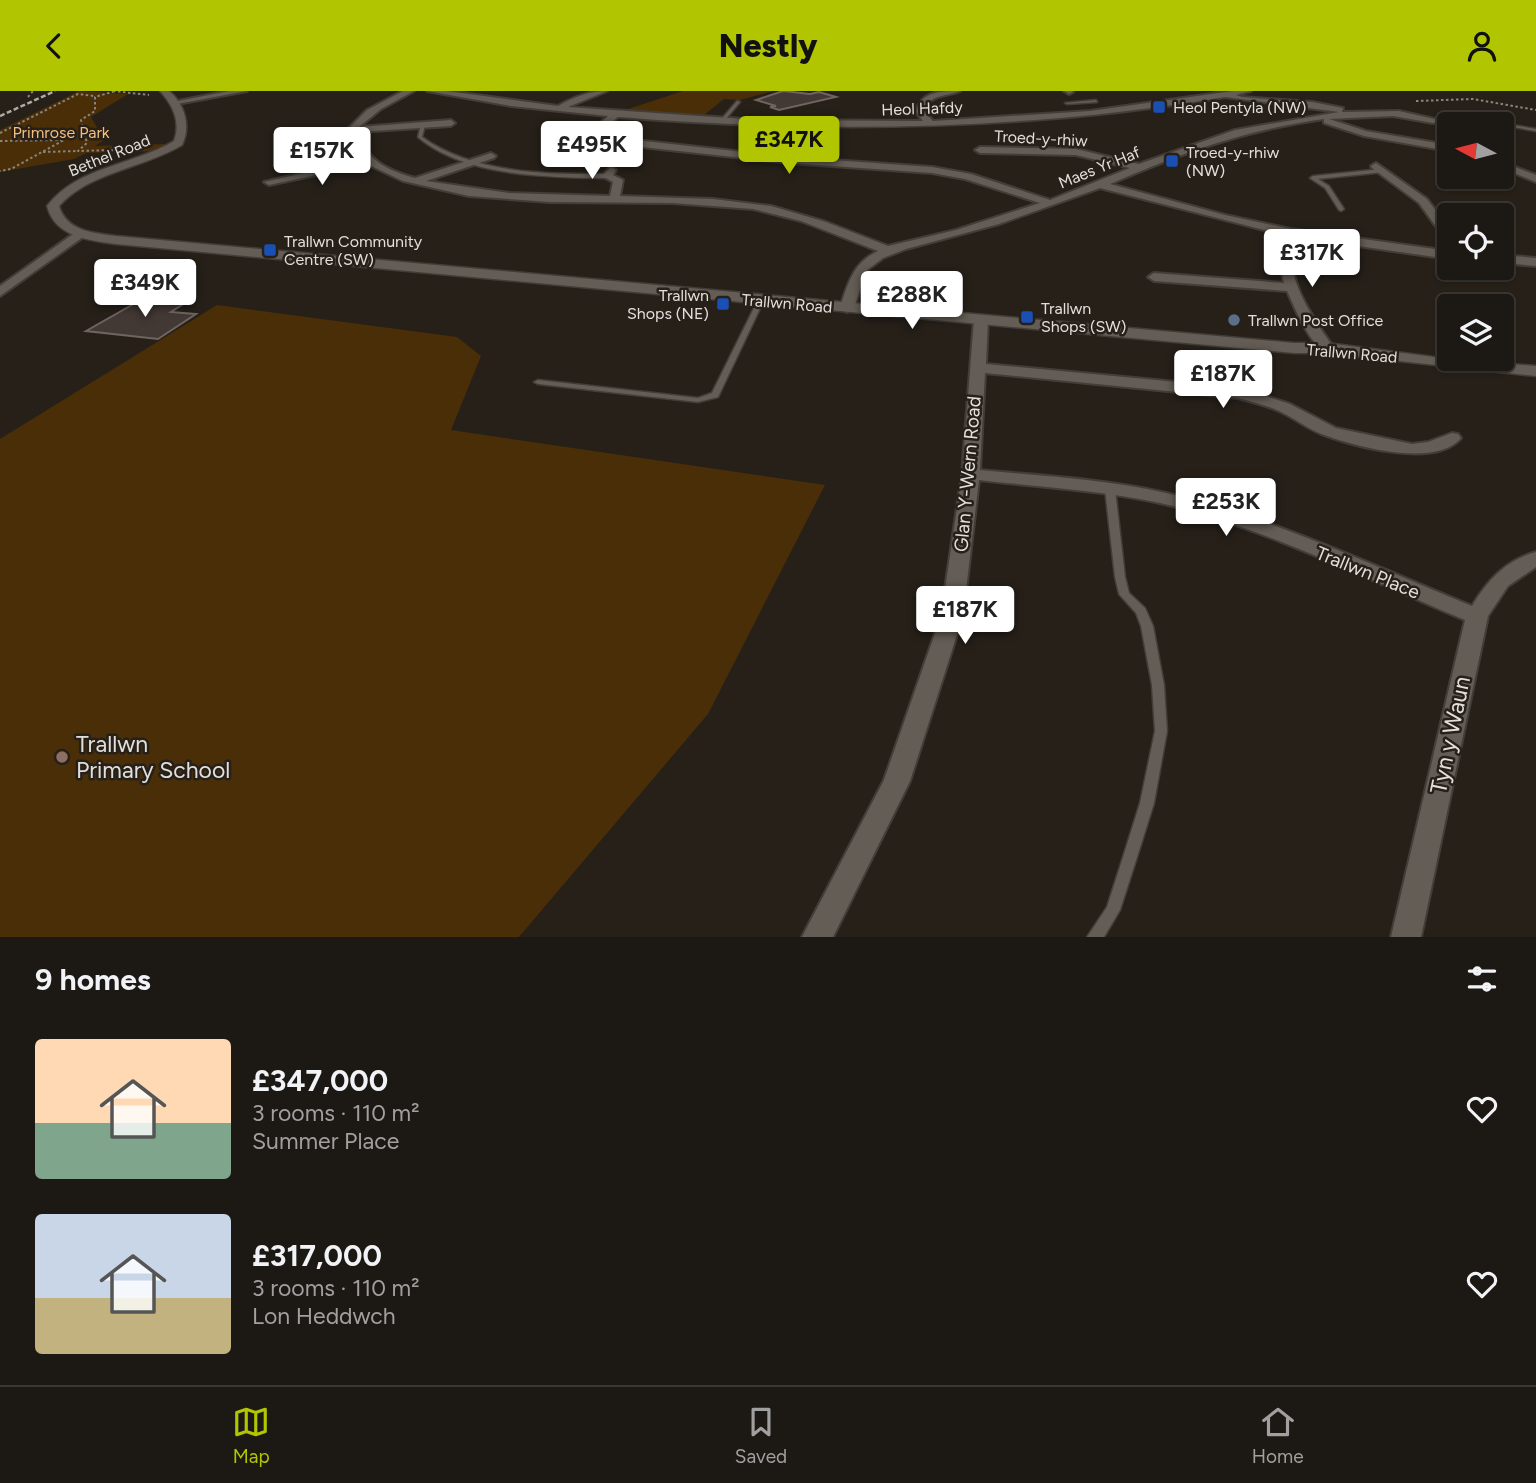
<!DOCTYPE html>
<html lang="en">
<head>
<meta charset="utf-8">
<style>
	body { margin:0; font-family:Figtree,sans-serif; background:#25211c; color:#f1f3f6; height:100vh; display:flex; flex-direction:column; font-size:26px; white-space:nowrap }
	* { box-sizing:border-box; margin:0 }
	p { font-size:23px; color:#a0a0a0 }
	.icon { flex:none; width:38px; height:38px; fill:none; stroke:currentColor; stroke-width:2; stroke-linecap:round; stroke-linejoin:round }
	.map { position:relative; height:846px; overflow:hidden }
	.drawer { display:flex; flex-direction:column; background:#1c1813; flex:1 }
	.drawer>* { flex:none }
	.needle { width:46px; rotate:277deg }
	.controls { position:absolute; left:1437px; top:21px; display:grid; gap:14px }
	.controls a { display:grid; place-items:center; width:77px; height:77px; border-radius:7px; background:#1c1813; box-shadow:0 2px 5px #0004,0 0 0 2px #3a3733; font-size:35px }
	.price { position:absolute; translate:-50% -60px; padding:0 16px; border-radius:7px; background:#fff; color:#222; font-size:23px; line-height:46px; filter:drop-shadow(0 2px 4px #0008) }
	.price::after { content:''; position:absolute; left:50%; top:42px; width:21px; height:16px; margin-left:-10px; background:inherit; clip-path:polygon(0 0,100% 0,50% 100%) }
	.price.on { background:#b1c500; color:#111 }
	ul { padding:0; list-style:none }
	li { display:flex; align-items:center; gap:21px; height:175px; padding:0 35px }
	li span { display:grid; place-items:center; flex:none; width:196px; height:140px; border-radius:7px; color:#555 }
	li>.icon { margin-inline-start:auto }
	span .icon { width:84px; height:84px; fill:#fffc; stroke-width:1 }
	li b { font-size:30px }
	h2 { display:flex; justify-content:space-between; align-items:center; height:84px; padding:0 35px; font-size:30px }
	header { display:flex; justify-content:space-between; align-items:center; height:91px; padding:0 35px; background:#b1c500; color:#111; font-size:32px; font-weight:800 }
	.dock { display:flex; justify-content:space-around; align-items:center; height:98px; border-top:2px solid #3a3733; background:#1c1813; font-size:19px; color:#a0a0a0 }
	.dock a { display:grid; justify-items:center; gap:4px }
	.dock .on { color:#b1c500 }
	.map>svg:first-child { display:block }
</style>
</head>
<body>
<header><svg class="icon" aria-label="back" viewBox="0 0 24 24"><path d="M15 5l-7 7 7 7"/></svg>Nestly<svg class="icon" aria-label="person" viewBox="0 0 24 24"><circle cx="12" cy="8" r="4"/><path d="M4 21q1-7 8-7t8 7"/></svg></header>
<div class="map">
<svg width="1536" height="846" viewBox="0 0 1536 846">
	<rect width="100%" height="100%" fill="#262019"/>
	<!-- green -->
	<g fill="#492e08">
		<path d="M79 0 128 3 91 26 104 49 95 55 165 53 156 60 86 62 74 68 0 81V39Z"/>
		<path d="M683 0H773L740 9 724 8 704 24 625 19Z"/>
		<path d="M217 214 457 246 481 265 451 339 825 394 708 623 519 846H0V348Z"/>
	</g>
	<!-- building -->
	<g fill="#423834" stroke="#6f6460" stroke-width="2">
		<path d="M783 0 810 3 819 1 836 6 779 19 770 16 776 15 756 9Z"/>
		<path d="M146 206 188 210 171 221 196 223 158 248 86 240Z"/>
	</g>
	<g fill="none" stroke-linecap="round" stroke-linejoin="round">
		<defs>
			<g id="lane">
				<path d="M1096 9 1097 11 1067 13 1065 12Z"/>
				<path d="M737 10 740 11 724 30H720Z"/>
				<path d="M1475 28 1536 38V40L1502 34V33L1477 30Z"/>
				<path d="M421 33 425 34 422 46C474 83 545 83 607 83L610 85 607 87C548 86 465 86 418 46Z"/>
				<path d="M1382 78 1385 80 1384 81 1318 88 1329 95 1344 118 1341 120 1339 119 1325 97 1310 87 1313 85Z"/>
				<path d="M761 207 764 209 718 306 698 311 538 293 534 291 538 289 698 307 712 302 758 209Z"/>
				<path d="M1110 395 1115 398 1125 486 1129 502 1145 517 1153 535 1164 594 1167 640 1154 712 1138 763 1120 819 1104 846H1087L1107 816 1124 763 1140 712 1155 640 1152 594 1141 535 1136 522 1119 503 1115 486 1105 398Z"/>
			</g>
			<g id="street">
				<path d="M229 0H247L177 13 173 11Z"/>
				<path d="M403 0H414L381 18 359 36 451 29 455 32 451 35 357 41C367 70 387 79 415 87L491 62 496 65 494 67 426 90 509 102 610 105 613 91 602 85 611 76 616 79 613 84 623 89 620 105 713 108 771 115 826 131 888 155 956 139 1040 112 965 88 932 82 789 72 605 52 593 44 597 35 608 25 511 15 427 0H447L558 15C574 6 589 0 607 0L568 16 759 29 923 30 916 21C921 0 941 0 960 0 947 6 929 2 924 21L933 30 1090 20 1233 0H1251L1236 4 1242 6 1312 11 1343 17 1342 21 1399 20 1443 30 1433 32 1393 25 1329 28 1366 40 1449 54V60L1364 45 1324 32V28C1244 39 1182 62 1110 93L1225 124 1291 138 1449 160V168L1295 146C1281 184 1313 227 1334 257L1327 261C1311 257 1294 215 1287 200L1154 190 1148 186 1154 182 1284 192 1278 163 1284 144 1100 97 999 133 906 158 883 167 866 180 854 217 847 221 840 217C848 192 853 172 878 160L801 130 753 118 672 112 550 111 469 105 403 90 367 73 269 94 264 91 362 69 347 39 367 19ZM1225 6 1339 21 1235 39 1139 73 1076 58 980 56 975 59 980 62 1076 64 1130 77 1050 109 971 83 932 76 789 66 608 46 603 43 604 38 618 26C820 42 1024 40 1225 6Z"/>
				<path d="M1064 0H1072L1073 1 1069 3Z"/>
				<path d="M1451 27 1477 26 1481 29 1477 32H1448L1447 30Z"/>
				<path d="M1502 71 1536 84V91L1502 77Z"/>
				<path d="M1376 72 1427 108 1449 137V149L1445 148 1419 112 1372 77 1371 75Z"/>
				<path d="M76 141 86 144 0 205V195Z"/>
				<path d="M1502 164 1536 167V175L1502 172Z"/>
				<path d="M981 224 988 228 986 273 1240 297 1290 313 1336 337 1412 353 1428 351 1452 342 1458 343 1461 347C1436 377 1358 356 1327 345 1310 340 1295 327 1279 320 1266 314 1252 311 1238 307L985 282 980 379C1042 385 1105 388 1166 402 1271 426 1372 474 1472 515 1488 489 1506 469 1536 461V476L1508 495 1488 525 1421 846H1391L1465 529C1369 489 1261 435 1160 412 1101 399 1039 396 979 389L963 525 910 690 833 846H802L884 689 941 525 962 383 974 228Z"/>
			</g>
			<path id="secondary" d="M160 0H169C185 13 191 36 182 54 142 78 91 80 59 115 66 140 93 142 116 145L1294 252H1327L1449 268 1536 275V285L1327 262H1294L116 153C88 149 55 146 47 115 78 75 132 75 174 50 181 31 173 14 160 0Z"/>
		</defs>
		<!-- lane casing -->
		<use href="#lane" stroke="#423d38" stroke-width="3"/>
		<!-- street casing -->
		<use href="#street" stroke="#423d38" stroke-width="4"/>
		<!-- secondary casing -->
		<use href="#secondary" stroke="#423d38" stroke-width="3"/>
		<!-- path -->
		<g stroke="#89847e" stroke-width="2" stroke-dasharray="2.5 2.5" stroke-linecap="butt">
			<path d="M113 0 149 4"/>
			<path d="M28 6 33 0"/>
			<path d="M1416 10 1473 8 1536 19"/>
			<path d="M0 42 78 3 94 5"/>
			<path d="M0 50 64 49 11 78 0 80"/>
			<path d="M114 59 78 60 87 52 81 29 95 20V6L115 0"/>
			<path d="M43 61 78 60"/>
		</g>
		<!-- lane -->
		<use href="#lane" fill="#645d55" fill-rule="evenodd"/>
		<!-- street -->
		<use href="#street" fill="#645d55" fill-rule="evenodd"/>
		<!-- secondary -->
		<use href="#secondary" fill="#645d55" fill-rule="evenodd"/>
		<!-- rail -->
		<path stroke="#aea9a4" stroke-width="2.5" stroke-dasharray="5 2.5" stroke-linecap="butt" d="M0 25 55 0"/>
	</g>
	<!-- markers -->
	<g fill="#1a4fb4" stroke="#262019" stroke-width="2.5">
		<rect x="1152" y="9" width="14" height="14" rx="3.5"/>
		<rect x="1165" y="63" width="14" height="14" rx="3.5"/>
		<rect x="263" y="152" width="14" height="14" rx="3.5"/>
		<rect x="716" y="206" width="14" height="14" rx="3.5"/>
		<rect x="1020" y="219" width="14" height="14" rx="3.5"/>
	</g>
	<circle fill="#5c6f8a" stroke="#262019" stroke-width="2.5" cx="1234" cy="229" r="7"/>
	<circle fill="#8d6e63" stroke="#262019" stroke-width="2.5" cx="62" cy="666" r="7"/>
	<g text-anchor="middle" stroke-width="5" stroke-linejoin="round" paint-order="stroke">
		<!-- far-poi labels -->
		<g font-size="16" fill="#e2ded9" stroke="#262019" text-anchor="start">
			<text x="1173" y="22">Heol Pentyla (NW)</text>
			<text x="1186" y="67">Troed-y-rhiw<tspan x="1186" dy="18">(NW)</tspan></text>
			<text x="284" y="156">Trallwn Community<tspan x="284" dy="18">Centre (SW)</tspan></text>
			<text x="709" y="210" text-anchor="end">Trallwn<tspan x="709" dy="18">Shops (NE)</tspan></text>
			<text x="1041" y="223">Trallwn<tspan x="1041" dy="18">Shops (SW)</tspan></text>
			<text x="1248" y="235">Trallwn Post Office</text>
		</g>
		<!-- far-street labels -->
		<g font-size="16" fill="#e2ded9" stroke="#262019">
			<text transform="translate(922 17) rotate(-2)" y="6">Heol Hafdy</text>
			<text transform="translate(1041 47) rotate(3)" y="6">Troed-y-rhiw</text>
			<text transform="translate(109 64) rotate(-22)" y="6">Bethel Road</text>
			<text transform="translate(1099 76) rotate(-22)" y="6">Maes Yr Haf</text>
			<text transform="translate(787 212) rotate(5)" y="6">Trallwn Road</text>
			<text transform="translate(1352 262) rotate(5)" y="6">Trallwn Road</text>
		</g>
		<!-- far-park labels -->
		<g font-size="16" fill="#f6bf7d" stroke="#262019">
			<text x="61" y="47">Primrose Park</text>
		</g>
		<!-- street labels -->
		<g font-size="19" fill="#e2ded9" stroke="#262019">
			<text transform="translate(967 383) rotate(-85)" y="7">Glan Y-Wern Road</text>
			<text transform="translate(1368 481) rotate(22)" y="7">Trallwn Place</text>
		</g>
		<!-- near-street labels -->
		<g font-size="23" fill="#e2ded9" stroke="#262019">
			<text transform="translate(1450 644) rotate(-78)" y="8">Tyn y Waun</text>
		</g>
		<!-- near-poi labels -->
		<g font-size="23" fill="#e2ded9" stroke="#262019" text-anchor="start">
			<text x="76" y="661">Trallwn<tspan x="76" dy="26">Primary School</tspan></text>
		</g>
	</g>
</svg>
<div class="controls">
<a><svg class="needle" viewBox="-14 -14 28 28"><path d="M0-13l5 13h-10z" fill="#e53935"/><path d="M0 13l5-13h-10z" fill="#a0a0a0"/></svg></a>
<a><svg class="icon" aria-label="locate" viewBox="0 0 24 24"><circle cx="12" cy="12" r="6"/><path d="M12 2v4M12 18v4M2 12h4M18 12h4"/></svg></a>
<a><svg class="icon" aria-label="layers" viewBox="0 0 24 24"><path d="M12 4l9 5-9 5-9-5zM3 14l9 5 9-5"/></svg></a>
</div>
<b class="price on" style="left:789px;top:85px">£347K</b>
<b class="price" style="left:592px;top:90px">£495K</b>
<b class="price" style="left:322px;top:96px">£157K</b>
<b class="price" style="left:1312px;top:198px">£317K</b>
<b class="price" style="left:145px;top:228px">£349K</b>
<b class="price" style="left:912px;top:240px">£288K</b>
<b class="price" style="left:1223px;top:319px">£187K</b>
<b class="price" style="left:1226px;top:447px">£253K</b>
<b class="price" style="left:965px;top:555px">£187K</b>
</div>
<section class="drawer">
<h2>9 homes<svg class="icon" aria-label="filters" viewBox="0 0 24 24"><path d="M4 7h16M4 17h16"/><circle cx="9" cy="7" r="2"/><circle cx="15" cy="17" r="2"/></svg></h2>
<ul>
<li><span style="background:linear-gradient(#ffd9b3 60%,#7fa58c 0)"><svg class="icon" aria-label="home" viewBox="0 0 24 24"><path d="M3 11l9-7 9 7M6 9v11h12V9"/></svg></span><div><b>£347,000</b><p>3 rooms · 110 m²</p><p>Summer Place</p></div><svg class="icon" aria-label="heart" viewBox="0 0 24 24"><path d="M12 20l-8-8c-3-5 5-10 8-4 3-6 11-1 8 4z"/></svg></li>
<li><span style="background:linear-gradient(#c9d6e8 60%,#c2b280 0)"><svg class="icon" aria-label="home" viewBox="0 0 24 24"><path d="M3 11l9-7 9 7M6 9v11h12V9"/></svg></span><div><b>£317,000</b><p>3 rooms · 110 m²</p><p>Lon Heddwch</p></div><svg class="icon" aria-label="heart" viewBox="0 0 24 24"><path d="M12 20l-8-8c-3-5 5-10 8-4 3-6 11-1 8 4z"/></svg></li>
</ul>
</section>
<nav class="dock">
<a class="on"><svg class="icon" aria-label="map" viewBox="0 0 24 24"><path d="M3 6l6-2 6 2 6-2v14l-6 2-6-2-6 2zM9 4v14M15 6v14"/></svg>Map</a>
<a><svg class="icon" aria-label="saved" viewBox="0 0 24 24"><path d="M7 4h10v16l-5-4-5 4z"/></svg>Saved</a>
<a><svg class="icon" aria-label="home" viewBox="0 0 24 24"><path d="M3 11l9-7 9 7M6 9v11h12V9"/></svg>Home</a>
</nav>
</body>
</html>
